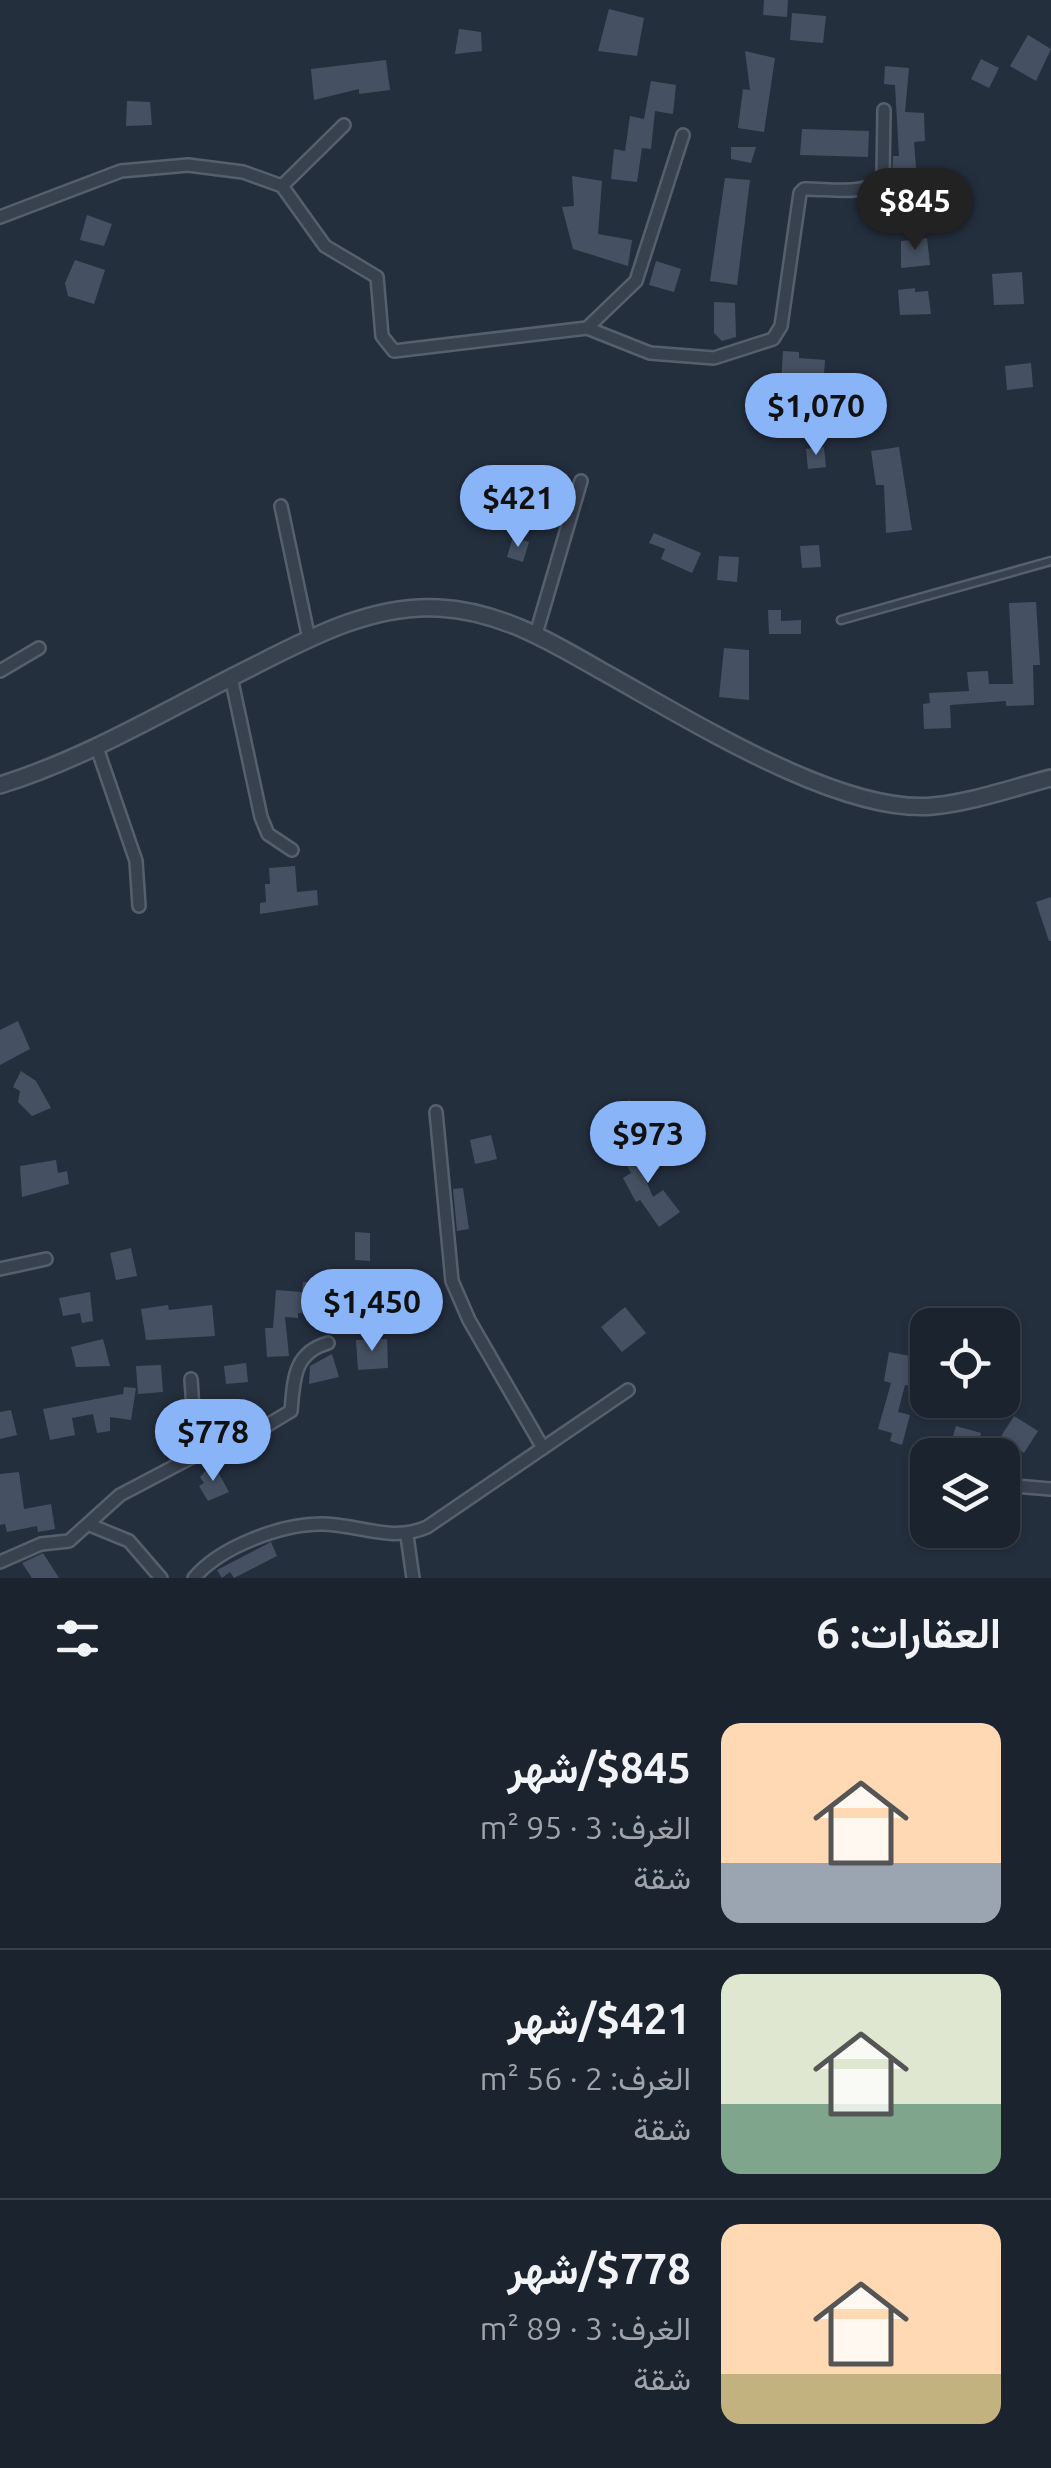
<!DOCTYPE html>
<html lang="ar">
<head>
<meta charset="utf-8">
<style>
	body { margin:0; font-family:Ubuntu,Vazirmatn,sans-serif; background:#282f3a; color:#f1f3f6; direction:rtl; height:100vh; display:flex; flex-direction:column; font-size:38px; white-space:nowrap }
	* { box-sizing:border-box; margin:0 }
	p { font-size:32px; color:#a0a4aa }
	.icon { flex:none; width:55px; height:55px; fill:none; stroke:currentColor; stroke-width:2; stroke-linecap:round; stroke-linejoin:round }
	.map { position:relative; height:1578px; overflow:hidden; direction:ltr }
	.side { display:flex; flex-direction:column; background:#1b232e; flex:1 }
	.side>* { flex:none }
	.buttons { position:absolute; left:910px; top:1308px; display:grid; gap:20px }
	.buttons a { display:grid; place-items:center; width:110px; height:110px; border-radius:20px; background:#1b232e; box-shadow:0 2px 8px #0004,0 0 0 2px #39404a; font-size:50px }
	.price { position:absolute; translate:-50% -85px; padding:0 22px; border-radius:35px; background:#8ab4f8; color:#111; font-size:32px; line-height:65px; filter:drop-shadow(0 2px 5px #0008) }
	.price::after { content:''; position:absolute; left:50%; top:60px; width:30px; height:22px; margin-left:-15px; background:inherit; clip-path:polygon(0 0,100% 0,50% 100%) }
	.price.selected { background:#222; color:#fff }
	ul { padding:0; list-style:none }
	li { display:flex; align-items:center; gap:30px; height:250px; padding:0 50px }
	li+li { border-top:2px solid #39404a }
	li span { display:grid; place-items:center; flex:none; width:280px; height:200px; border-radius:20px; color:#555 }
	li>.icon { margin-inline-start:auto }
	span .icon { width:120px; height:120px; fill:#fffc; stroke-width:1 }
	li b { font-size:42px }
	h2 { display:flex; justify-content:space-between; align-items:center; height:120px; padding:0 50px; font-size:42px }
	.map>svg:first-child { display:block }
</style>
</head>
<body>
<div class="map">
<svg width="1051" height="1578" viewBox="0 0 1051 1578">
	<rect width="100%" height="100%" fill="#242f3e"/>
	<!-- building -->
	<g fill="#455162">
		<path d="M764 0H788L787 17 763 15Z"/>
		<path d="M609 9 644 18 637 56 598 51Z"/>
		<path d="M792 13 826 16 823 43 790 40Z"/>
		<path d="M459 29 481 32 482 51 455 54Z"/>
		<path d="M1028 35 1051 49 1036 81 1010 66Z"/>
		<path d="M745 51 775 58 764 132 738 128 743 89 750 90Z"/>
		<path d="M981 59 999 68 989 88 971 79Z"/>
		<path d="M386 60 390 90 359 94V89L314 100 311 69Z"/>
		<path d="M885 66 909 68 905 112 924 113 925 141 914 142 920 220 890 225 893 156H899L895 85 884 84Z"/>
		<path d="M651 81 676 85 673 114 655 111 651 149 642 148 637 182 611 179 614 149 625 151 630 116 644 119Z"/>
		<path d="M127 101 150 102 152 125 126 126Z"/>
		<path d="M802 129 869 131 868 157 800 155Z"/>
		<path d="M731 147H756L751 163 731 159Z"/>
		<path d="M572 176 602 181 598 234 632 240 628 266 573 249 562 207 574 206Z"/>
		<path d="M725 178 750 180 737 285 710 281Z"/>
		<path d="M87 215 112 224 104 246 80 240Z"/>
		<path d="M927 238 930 265 901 268V241Z"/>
		<path d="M75 260 105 270 94 304 68 296 65 283Z"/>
		<path d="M656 261 681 269 674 292 649 285Z"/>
		<path d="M1022 272 1024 304 994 305 992 274Z"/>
		<path d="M915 288V292L928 291 931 314 900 315 898 290Z"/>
		<path d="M714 302 735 303 736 337 722 341 714 333Z"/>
		<path d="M783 351 799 352V358L825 360 823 387 781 384Z"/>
		<path d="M1031 363 1033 387 1007 390 1005 366Z"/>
		<path d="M824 447 826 467 808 469 806 449Z"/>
		<path d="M899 447 912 530 886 533 884 485H876L871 451Z"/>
		<path d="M654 533 701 553 692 573 661 559 665 549 649 543Z"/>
		<path d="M513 537 529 542 523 562 507 557Z"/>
		<path d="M819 545 821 567 802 568 800 546Z"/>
		<path d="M719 556 739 557 737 582 717 580Z"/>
		<path d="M1036 602 1040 665H1033L1034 705 1006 706V701L950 705 951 728 924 729 923 704 930 703 929 693 969 691 967 672 988 671 989 684H1013L1009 603Z"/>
		<path d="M768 610H781V621L801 620V634H769Z"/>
		<path d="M724 648 749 650V700L719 697Z"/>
		<path d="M295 866 297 892 317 890 318 905 260 914V903L266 902 265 884H270L269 868Z"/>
		<path d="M1051 897V941H1049L1036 902Z"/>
		<path d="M18 1021 30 1049 0 1065V1030Z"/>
		<path d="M21 1071 36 1081 51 1108 32 1116 18 1102 20 1091 13 1087Z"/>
		<path d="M630 1100 639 1126 612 1135 603 1109Z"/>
		<path d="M491 1135 497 1159 475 1164 470 1140Z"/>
		<path d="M646 1144 660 1168 644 1176 653 1197 663 1190 680 1212 659 1227 640 1200 636 1202 623 1178 631 1173 622 1157Z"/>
		<path d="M56 1160 58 1173 67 1171 69 1184 22 1197 20 1166Z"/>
		<path d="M463 1188 469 1229 457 1231 453 1189Z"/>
		<path d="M355 1232 370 1233V1261L355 1260Z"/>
		<path d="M131 1248 137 1276 116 1280 110 1253Z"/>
		<path d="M303 1282 342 1284 341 1292 385 1294 384 1320 298 1313V1318L285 1317 289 1356 267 1357 265 1328H273L276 1290 302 1292Z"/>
		<path d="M90 1292 93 1321 82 1323 80 1313 63 1316 59 1298Z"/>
		<path d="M168 1305 169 1310 212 1305 215 1336 146 1340 141 1309Z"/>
		<path d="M625 1307 646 1333 622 1352 601 1327Z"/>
		<path d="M103 1339 110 1366 76 1367 71 1347Z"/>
		<path d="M387 1339 388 1368 358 1370 356 1340Z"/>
		<path d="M889 1352 926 1359 921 1388 905 1385 898 1412 910 1415 902 1445 890 1441 892 1433 878 1429 891 1383 884 1381Z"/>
		<path d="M332 1354 339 1377 309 1384 310 1366Z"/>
		<path d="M246 1363 248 1382 226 1384 224 1366Z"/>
		<path d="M161 1365 163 1392 138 1394 136 1366Z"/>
		<path d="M124 1387 136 1388 131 1420 110 1417V1431L97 1433 93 1414 72 1418 75 1435 50 1440 43 1409 123 1394Z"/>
		<path d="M11 1410 17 1435 0 1439V1412Z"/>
		<path d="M1014 1416 1038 1431 1024 1453 1000 1438Z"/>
		<path d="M956 1426 981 1433 975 1455 950 1446Z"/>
		<path d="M213 1463 229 1492 208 1501 199 1486 204 1483 200 1477Z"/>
		<path d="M19 1472 24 1509 51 1504 55 1529 38 1532 37 1526 7 1532 5 1524 0 1525V1474Z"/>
		<path d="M271 1542 277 1556 234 1578 230 1572 222 1578 217 1570Z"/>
		<path d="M43 1553 59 1578H32L22 1563Z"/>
	</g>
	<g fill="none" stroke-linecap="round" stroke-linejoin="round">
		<defs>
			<path id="service" d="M841 620 1051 561"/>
			<g id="minor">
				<path d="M282 186 344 125"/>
				<path d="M0 217 121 171 188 165 243 172 282 186 325 246 377 277 382 336 394 351 587 328 650 353 714 358 773 339 781 326 800 193 804 189C828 188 868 198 883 176L884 110"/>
				<path d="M587 328 636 281 683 135"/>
				<path d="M281 506 309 639"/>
				<path d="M536 634 581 481"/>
				<path d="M0 671 39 648"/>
				<path d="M231 677 261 817 268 834 292 850"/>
				<path d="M96 745 136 861 139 906"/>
				<path d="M436 1112 452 1281 469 1320 543 1448"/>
				<path d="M0 1269 46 1259"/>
				<path d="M191 1379 196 1455"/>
				<path d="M929 1451 934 1455"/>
				<path d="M1002 1485 1051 1489"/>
				<path d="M90 1525 129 1541 161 1578"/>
				<path d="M407 1536 413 1578"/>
				<path d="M0 1562 41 1544 69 1541 120 1495 196 1455 234 1445 291 1411C294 1380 293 1353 328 1343"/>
				<path d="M194 1578C220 1547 281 1524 321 1524 359 1524 391 1543 427 1527L628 1390"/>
			</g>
			<path id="tertiary" d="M0 785C88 758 171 707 254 666 311 637 373 604 439 608 499 611 550 641 600 670 684 716 838 815 933 806 973 802 1012 788 1051 778"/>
		</defs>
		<!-- service casing -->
		<use href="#service" stroke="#565f6c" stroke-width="11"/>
		<!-- minor casing -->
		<use href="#minor" stroke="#565f6c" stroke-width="16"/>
		<!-- tertiary casing -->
		<use href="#tertiary" stroke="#565f6c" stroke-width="20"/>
		<!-- service -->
		<use href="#service" stroke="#38414e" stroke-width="6"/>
		<!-- minor -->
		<use href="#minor" stroke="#38414e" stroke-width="11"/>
		<!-- tertiary -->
		<use href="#tertiary" stroke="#38414e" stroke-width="15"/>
	</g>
</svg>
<div class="buttons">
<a><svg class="icon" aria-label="locate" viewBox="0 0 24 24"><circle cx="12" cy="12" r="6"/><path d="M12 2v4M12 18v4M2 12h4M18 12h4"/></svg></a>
<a><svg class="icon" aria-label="layers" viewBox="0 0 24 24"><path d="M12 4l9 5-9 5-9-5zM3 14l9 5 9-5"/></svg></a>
</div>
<b class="price selected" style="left:915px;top:253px">$845</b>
<b class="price" style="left:816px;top:458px">$1,070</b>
<b class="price" style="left:518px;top:550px">$421</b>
<b class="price" style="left:648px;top:1186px">$973</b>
<b class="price" style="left:372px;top:1354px">$1,450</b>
<b class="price" style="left:213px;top:1484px">$778</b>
</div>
<section class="side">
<h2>العقارات: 6<svg class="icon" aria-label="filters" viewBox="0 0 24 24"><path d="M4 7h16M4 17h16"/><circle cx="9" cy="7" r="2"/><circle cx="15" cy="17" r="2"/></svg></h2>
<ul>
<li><span style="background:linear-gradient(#ffd9b3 70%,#9aa5b1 0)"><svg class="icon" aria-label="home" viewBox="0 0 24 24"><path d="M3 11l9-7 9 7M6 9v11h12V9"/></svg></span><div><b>$845/شهر</b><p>الغرف: 3 · 95 m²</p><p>شقة</p></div></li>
<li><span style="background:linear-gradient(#dfe7d0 65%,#7fa58c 0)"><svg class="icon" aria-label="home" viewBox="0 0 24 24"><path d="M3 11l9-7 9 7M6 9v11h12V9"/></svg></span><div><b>$421/شهر</b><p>الغرف: 2 · 56 m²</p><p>شقة</p></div></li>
<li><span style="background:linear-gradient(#ffd9b3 75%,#c2b280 0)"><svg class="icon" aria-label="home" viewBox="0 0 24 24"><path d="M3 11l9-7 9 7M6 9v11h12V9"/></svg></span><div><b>$778/شهر</b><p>الغرف: 3 · 89 m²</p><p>شقة</p></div></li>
</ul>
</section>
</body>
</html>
